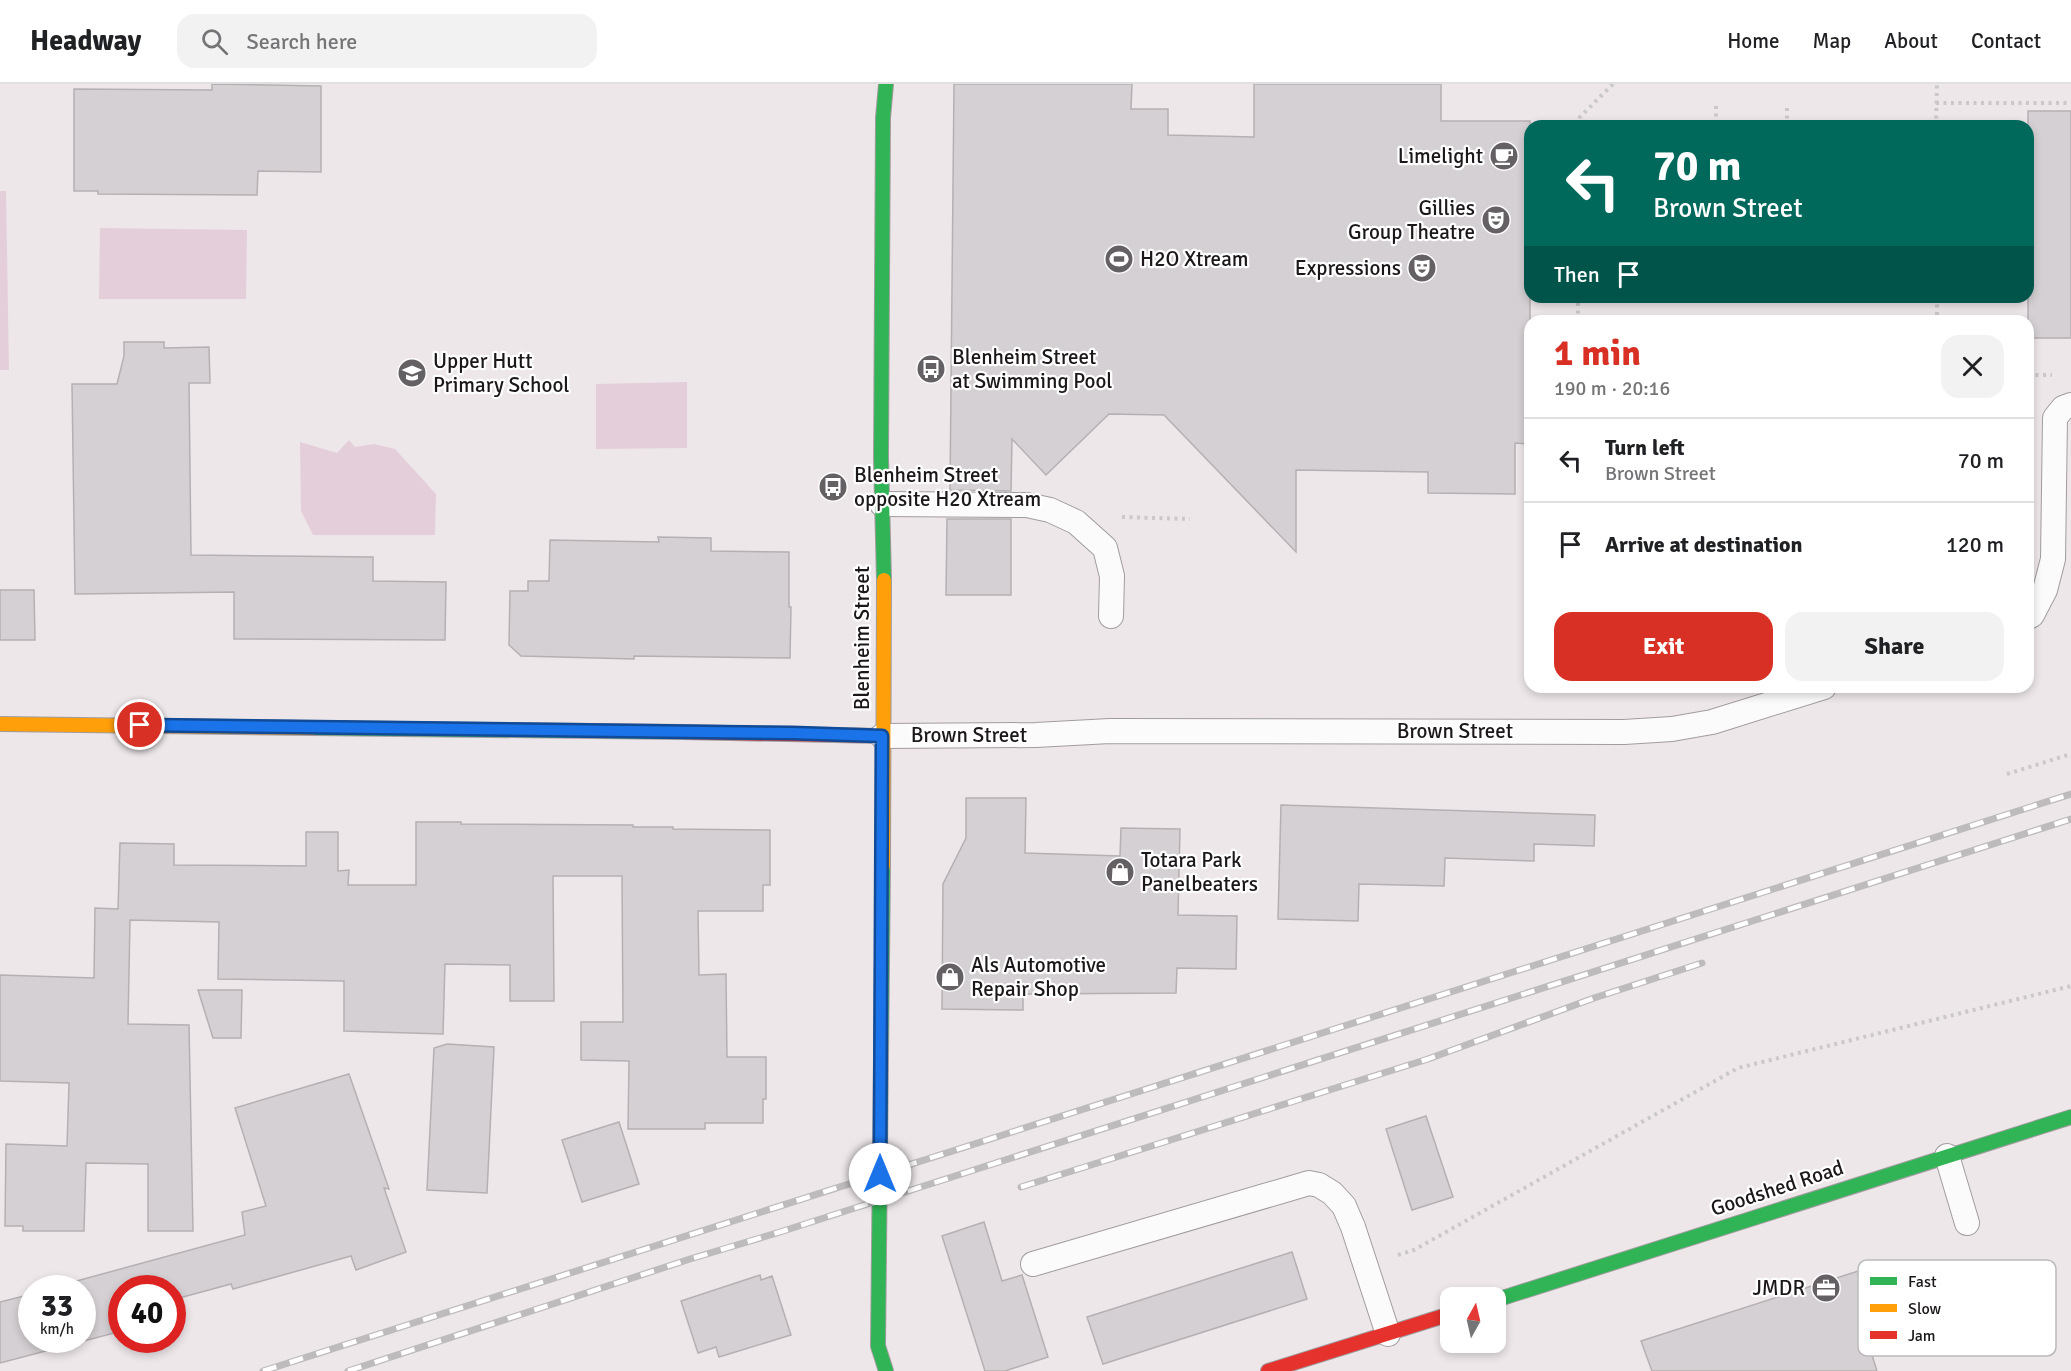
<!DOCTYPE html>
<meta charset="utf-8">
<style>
body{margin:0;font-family:Signika,sans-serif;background:#f2f2f2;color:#202124;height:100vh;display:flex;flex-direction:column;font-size:22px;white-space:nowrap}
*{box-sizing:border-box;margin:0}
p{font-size:20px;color:#757577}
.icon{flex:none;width:33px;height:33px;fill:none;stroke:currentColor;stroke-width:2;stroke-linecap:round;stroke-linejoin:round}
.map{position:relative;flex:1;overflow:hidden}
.drawer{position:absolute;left:1524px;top:231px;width:510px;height:378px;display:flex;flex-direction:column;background:#fff;border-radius:18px;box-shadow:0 3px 9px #0003}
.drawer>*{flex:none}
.top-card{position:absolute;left:1524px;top:36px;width:510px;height:183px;border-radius:18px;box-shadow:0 3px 9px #0003;background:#00695c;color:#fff;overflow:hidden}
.needle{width:39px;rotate:8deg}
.fabs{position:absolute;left:1440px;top:1203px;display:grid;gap:12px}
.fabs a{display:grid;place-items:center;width:66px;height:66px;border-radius:12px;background:#fff;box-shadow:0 3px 9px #0003;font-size:30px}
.speed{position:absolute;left:18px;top:1191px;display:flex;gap:12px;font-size:30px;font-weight:700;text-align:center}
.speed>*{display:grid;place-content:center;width:78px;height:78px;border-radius:50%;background:#fff;box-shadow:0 3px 9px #0003;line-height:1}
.speed small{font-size:15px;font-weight:400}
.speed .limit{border:9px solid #d22;background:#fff;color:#111}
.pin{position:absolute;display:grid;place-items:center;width:51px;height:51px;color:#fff;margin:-26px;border:3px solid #fff;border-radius:50%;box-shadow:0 2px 6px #0007}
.me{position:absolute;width:66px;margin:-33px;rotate:0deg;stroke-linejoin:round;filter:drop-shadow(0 0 4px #0008)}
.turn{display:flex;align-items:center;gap:21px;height:126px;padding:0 30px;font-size:27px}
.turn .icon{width:78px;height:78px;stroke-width:2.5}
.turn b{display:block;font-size:42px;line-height:51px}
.then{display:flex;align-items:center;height:57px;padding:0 30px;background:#0003;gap:12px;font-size:22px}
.round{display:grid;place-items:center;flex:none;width:63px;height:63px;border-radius:18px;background:#f2f2f2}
.overview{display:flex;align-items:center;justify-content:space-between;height:102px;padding:0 30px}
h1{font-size:36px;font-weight:700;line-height:45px;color:#d93025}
.primary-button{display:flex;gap:12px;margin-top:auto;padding:12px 30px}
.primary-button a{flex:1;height:69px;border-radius:18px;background:#d93025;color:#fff;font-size:24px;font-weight:700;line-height:69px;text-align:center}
.primary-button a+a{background:#f2f2f2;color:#202124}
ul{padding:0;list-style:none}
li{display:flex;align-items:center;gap:18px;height:84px;padding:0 30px;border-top:2px solid #e0e0e0}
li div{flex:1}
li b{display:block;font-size:22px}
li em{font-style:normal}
header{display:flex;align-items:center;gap:36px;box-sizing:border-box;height:84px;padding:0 30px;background:#fff;border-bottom:2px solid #e0e0e0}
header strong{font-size:28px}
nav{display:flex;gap:33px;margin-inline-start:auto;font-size:21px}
.search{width:420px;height:54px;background:#f2f2f2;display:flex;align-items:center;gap:15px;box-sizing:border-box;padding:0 21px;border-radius:18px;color:#757577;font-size:22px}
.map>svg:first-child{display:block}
</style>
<header>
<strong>Headway</strong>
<div class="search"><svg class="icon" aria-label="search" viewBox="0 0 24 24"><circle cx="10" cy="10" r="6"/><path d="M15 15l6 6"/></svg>Search here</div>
<nav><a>Home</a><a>Map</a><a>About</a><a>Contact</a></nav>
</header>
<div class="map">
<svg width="2071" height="1287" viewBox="0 0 2071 1287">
<rect width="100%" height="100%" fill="#ede7ea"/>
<path fill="#e4ceda" d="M 0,107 L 6,107 L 9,286 L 0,286 Z
M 100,144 L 247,146 L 246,215 L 99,215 Z
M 687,298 L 687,364 L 596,365 L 596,300 Z
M 349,356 L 355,363 L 374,360 L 395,365 L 436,410 L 435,451 L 313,451 L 301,427 L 300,358 L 337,369 Z"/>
<path fill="#d5d0d3" stroke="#b5b0b2" stroke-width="1.5" d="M 212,0 L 321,2 L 321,88 L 258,87 L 257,111 L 98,110 L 98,107 L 74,107 L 74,5 L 212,6 Z
M 954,0 L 1132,0 L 1131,25 L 1168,25 L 1168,51 L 1254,53 L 1254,0 L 1441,0 L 1441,37 L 1530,37 L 1530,360 L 1515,359 L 1515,410 L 1428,409 L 1428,388 L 1296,386 L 1296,468 L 1164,331 L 1109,330 L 1046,391 L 1012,355 L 1011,407 L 950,406 Z
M 2028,27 L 2071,27 L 2071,254 L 2028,254 Z
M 124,258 L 164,258 L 164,264 L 209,263 L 210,299 L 189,299 L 191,471 L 373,473 L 373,497 L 446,498 L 445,556 L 234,555 L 234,508 L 75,510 L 72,300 L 117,300 L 124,272 Z
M 947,435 L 1011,435 L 1011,511 L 946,511 Z
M 658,453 L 711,454 L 711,467 L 789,468 L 789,523 L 791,523 L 790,574 L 634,572 L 634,575 L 521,572 L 509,561 L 510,507 L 528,507 L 528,497 L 549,497 L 550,456 L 659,458 Z
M 0,506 L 34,506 L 35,556 L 0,556 Z
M 966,714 L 1026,714 L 1025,769 L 1120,772 L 1121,744 L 1180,745 L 1178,831 L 1237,832 L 1236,885 L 1177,884 L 1176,909 L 1023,910 L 1023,926 L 942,925 L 943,800 L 966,754 Z
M 1281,721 L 1595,731 L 1594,762 L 1534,760 L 1534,777 L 1445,774 L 1444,802 L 1359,800 L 1358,837 L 1278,835 Z
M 416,738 L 461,738 L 461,740 L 633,741 L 633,743 L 673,743 L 673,745 L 770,746 L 770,801 L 763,801 L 763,827 L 698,827 L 699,891 L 726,890 L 727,973 L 766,973 L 766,1015 L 763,1015 L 763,1039 L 705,1039 L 705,1045 L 628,1045 L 629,977 L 581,976 L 581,938 L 623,938 L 622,792 L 553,792 L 554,917 L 510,917 L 510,881 L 445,880 L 443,950 L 344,947 L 344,897 L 218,895 L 219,838 L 130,836 L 128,940 L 189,941 L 193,1147 L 148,1147 L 148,1080 L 86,1079 L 84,1147 L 23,1147 L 23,1142 L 5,1142 L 6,1060 L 67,1062 L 69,999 L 0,997 L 0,891 L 94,894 L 95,824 L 118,825 L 120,759 L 174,760 L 174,781 L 306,782 L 306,748 L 338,748 L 338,787 L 349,786 L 348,801 L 416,801 Z
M 198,906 L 242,906 L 241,954 L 213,954 Z
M 447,960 L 494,963 L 487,1109 L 427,1106 L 434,964 Z
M 349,990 L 389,1105 L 384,1104 L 406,1168 L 356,1186 L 351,1172 L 233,1205 L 231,1200 L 172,1216 L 172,1204 L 122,1204 L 122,1247 L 0,1279 L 0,1218 L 32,1210 L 32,1256 L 82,1256 L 82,1204 L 51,1204 L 245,1151 L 242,1128 L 266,1122 L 235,1024 Z
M 1426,1032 L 1453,1113 L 1412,1126 L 1386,1045 Z
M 619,1038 L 639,1100 L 582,1118 L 562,1056 Z
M 984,1138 L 1002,1197 L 1022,1191 L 1048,1273 L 1005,1287 L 985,1287 L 942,1152 Z
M 1292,1168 L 1307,1215 L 1103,1280 L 1087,1233 Z
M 1880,1180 L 1897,1228 L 1862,1239 L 1877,1287 L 1652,1287 L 1641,1257 Z
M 760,1191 L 761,1196 L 772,1192 L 791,1251 L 719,1273 L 716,1263 L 698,1269 L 681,1217 Z"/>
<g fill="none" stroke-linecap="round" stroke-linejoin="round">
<g stroke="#a19c9f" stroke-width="26">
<path id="lane" d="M 882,420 L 1027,421 L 1050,426 L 1076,438 L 1105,464 L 1112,492 L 1111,532
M 2028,533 L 2032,531 L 2045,506 L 2053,475 L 2055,334 L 2063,324 L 2071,321
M 882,652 L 1036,651 L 1110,647 L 1624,648 L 1672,645 L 1712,638 L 1824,603
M 1947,1072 L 1967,1139
M 1033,1180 L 1309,1099 L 1319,1101 L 1332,1109 L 1344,1122 L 1353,1143 L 1388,1250"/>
</g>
<g stroke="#a19c9f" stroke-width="16">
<path id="fast" d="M 884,496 L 881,373 L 883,34 L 886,0
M 313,644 L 682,648
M 883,782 L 878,1262 L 886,1287
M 1496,1216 L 2071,1033"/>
</g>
<g stroke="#a19c9f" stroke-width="16">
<path id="slow" d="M 0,640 L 313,644
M 883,782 L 884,496"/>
</g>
<g stroke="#a19c9f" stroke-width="16">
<path id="jam" d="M 682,648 L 882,652
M 1268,1287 L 1450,1230"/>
</g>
<path stroke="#cac8c9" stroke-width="4" stroke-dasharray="3 4.5" stroke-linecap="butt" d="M 1936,19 L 2071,19
M 1716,22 L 1716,42
M 1580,42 L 1580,33 L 1613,0
M 1787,42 L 1787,23
M 1936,42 L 1937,0
M 1937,213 L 1937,237
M 1578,237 L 1578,213
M 2028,291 L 2052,291
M 1122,433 L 1190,435
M 2007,690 L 2071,670
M 1398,1171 L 1414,1166 L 1738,984 L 2071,902"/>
<use href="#lane" stroke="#fcfbfc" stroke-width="24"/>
<use href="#fast" stroke="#30b455" stroke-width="14"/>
<use href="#slow" stroke="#ff9f0a" stroke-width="14"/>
<use href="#jam" stroke="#e5322d" stroke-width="14"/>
<g stroke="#bdbbbb" stroke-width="7">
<path id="rail" d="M 1021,1103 L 1428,975 L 1594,914 L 1702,879
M 263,1287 L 2071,710
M 348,1287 L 690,1175 L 780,1148 L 2071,735"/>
</g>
<use href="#rail" stroke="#fff" stroke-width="4.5" stroke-dasharray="14" stroke-linecap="butt"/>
</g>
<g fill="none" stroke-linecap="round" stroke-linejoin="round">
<g stroke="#114b97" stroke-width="15">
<path id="route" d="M 140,641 L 792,649 L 882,652 L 880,1090"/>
</g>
<use href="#route" stroke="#1a73e8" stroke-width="10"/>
</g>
<defs>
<g id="cafe-disc" transform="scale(1.5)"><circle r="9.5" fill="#656063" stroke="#fff"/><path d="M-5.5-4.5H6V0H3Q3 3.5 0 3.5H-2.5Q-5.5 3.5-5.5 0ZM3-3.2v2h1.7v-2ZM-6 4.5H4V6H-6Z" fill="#fff"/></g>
<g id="theatre-disc" transform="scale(1.5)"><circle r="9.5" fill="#656063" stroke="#fff"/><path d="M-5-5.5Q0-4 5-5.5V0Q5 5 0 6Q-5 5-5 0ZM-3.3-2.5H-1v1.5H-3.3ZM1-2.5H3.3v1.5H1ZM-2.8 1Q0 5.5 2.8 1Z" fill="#fff"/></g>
<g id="stadium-disc" transform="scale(1.5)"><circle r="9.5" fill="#656063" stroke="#fff"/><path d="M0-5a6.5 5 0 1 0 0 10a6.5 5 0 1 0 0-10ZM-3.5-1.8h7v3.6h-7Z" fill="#fff"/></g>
<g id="bus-disc" transform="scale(1.5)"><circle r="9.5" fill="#656063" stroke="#fff"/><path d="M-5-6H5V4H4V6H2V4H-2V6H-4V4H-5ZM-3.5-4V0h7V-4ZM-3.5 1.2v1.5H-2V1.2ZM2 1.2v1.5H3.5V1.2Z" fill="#fff"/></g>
<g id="school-disc" transform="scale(1.5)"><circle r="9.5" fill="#656063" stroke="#fff"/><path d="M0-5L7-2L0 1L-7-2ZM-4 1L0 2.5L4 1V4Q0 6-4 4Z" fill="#fff"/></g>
<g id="shop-disc" transform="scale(1.5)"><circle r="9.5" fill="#656063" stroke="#fff"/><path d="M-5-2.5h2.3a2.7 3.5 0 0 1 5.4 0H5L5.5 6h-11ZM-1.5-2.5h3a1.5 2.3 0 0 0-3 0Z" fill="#fff"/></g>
<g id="office-disc" transform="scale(1.5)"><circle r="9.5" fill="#656063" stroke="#fff"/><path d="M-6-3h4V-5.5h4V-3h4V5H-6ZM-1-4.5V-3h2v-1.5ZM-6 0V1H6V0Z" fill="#fff"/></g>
</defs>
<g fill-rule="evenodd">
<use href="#cafe-disc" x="1504" y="72"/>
<use href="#theatre-disc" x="1496" y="136"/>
<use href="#stadium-disc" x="1119" y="175"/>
<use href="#theatre-disc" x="1422" y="184"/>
<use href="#bus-disc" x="931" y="285"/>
<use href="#school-disc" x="412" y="289"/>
<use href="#bus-disc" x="833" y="403"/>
<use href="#shop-disc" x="1120" y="788"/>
<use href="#shop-disc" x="950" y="893"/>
<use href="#office-disc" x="1826" y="1204"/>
</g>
<g text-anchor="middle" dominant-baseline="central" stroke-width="4.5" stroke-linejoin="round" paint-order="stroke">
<g font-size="21" fill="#1c181a" stroke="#fff" text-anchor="start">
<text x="1483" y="72" text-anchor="end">Limelight</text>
<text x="1475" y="124" text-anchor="end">Gillies<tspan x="1475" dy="24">Group Theatre</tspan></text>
<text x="1140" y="175">H2O Xtream</text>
<text x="1401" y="184" text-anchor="end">Expressions</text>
<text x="952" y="273">Blenheim Street<tspan x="952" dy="24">at Swimming Pool</tspan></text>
<text x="433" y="277">Upper Hutt<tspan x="433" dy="24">Primary School</tspan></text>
<text x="854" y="391">Blenheim Street<tspan x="854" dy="24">opposite H20 Xtream</tspan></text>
<text x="1141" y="776">Totara Park<tspan x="1141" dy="24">Panelbeaters</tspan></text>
<text x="971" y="881">Als Automotive<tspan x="971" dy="24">Repair Shop</tspan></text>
<text x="1805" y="1204" text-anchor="end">JMDR</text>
</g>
<g font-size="21" fill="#1c181a" stroke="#fff">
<text transform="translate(862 554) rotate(-90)">Blenheim Street</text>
<text x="1455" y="647">Brown Street</text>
<text x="969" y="651">Brown Street</text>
<text transform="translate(1777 1104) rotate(-18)">Goodshed Road</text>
</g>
</g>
<rect x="1858" y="1176" width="198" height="96" rx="9" fill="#fff" stroke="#bbbaba" stroke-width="1.5"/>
<rect x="1870" y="1193" width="27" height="8" fill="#30b455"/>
<rect x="1870" y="1220" width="27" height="8" fill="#ff9f0a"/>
<rect x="1870" y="1247" width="27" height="8" fill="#e5322d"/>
<g font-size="16" fill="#1c181a">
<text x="1908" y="1203">Fast</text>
<text x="1908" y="1230">Slow</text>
<text x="1908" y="1257">Jam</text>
</g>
</svg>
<div class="fabs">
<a><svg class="needle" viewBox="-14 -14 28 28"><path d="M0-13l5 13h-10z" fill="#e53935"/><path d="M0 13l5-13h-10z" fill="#757577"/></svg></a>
</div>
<div class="speed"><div>33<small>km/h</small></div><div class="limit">40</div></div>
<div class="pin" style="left:140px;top:641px;background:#d93025"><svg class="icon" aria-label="arrive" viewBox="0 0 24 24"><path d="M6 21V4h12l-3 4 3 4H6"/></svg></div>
<svg class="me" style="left:880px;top:1090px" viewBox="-20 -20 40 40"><circle r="19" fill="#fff"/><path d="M0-13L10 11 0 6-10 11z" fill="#1a73e8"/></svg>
<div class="top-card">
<div class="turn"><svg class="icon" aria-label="left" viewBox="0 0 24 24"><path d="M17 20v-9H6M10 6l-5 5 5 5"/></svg><div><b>70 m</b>Brown Street</div></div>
<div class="then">Then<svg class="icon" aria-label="arrive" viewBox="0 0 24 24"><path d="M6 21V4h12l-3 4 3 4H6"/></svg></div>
</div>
<section class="drawer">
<div class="overview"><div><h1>1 min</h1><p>190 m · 20:16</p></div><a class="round"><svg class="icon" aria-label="close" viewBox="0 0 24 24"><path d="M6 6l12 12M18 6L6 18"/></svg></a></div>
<ul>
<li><svg class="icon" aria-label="left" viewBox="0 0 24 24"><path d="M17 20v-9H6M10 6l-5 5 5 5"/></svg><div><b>Turn left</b><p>Brown Street</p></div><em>70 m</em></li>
<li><svg class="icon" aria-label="arrive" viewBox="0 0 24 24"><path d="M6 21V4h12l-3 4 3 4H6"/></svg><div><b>Arrive at destination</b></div><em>120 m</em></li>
</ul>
<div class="primary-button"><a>Exit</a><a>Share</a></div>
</section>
</div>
